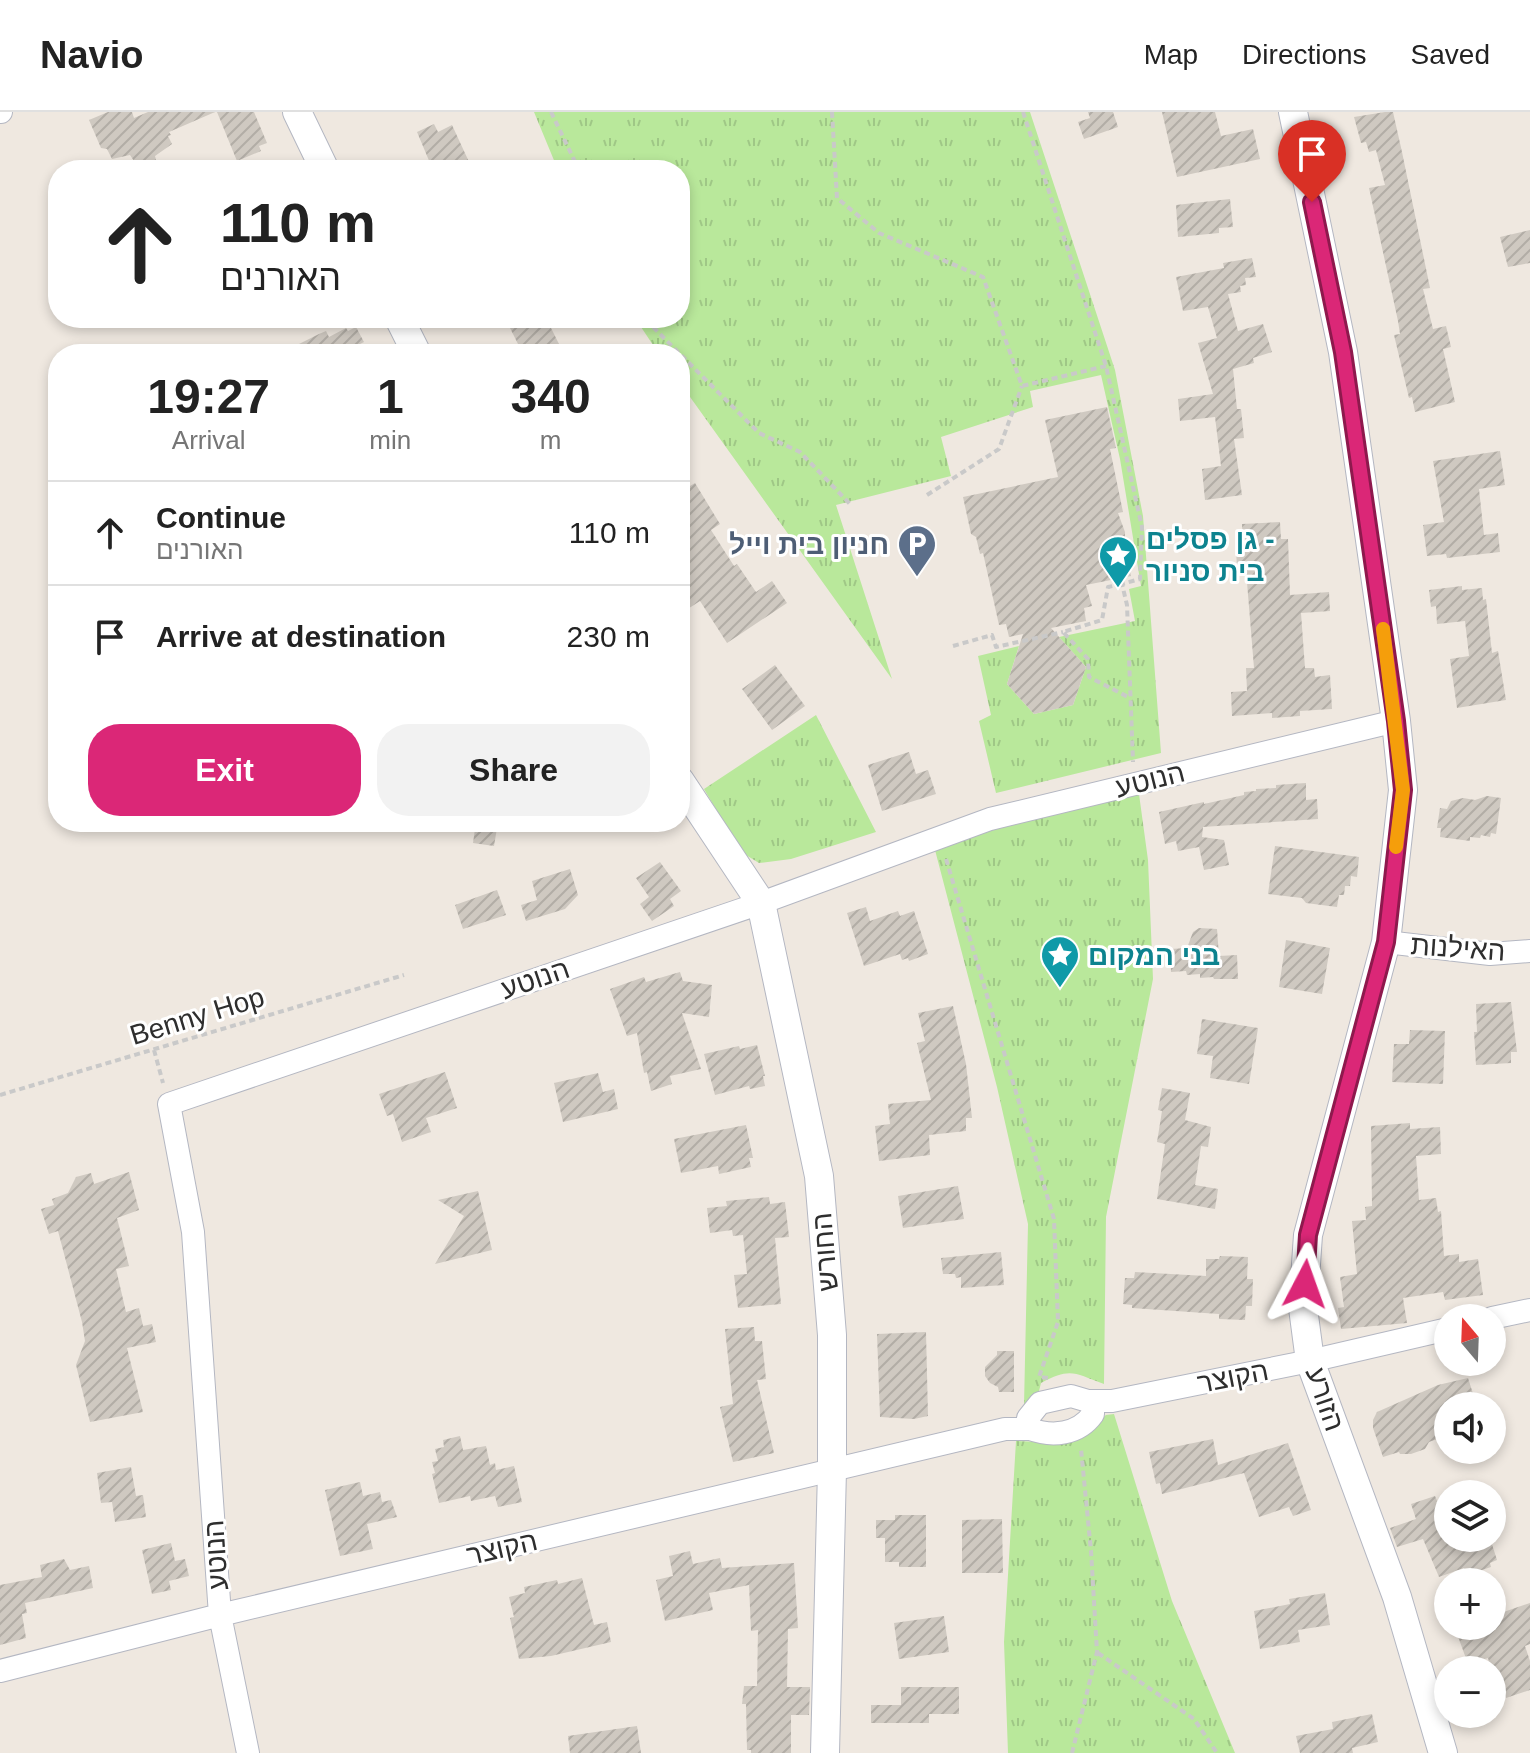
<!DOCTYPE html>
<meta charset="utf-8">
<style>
body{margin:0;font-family:Arial,"Noto Sans Hebrew",sans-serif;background:#f2f2f2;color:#222;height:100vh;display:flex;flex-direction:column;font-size:30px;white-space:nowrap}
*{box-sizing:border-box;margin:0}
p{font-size:26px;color:#767676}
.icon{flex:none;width:44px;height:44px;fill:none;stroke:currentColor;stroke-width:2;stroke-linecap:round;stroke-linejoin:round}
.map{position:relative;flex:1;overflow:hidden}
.drawer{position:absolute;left:48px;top:232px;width:642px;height:488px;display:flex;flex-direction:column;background:#fff;border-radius:32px;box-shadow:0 4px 12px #0003}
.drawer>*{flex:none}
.guide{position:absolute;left:48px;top:48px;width:642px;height:168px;border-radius:32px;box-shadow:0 4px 12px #0003;background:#fff;color:#222;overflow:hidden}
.needle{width:52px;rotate:341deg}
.buttons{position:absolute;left:1434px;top:1192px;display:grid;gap:16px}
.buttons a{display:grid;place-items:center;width:72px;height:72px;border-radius:50%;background:#fff;box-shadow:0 4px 12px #0003;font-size:40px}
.pin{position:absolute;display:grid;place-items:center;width:68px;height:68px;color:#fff;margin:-82px -34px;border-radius:50% 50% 50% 0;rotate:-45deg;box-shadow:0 0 8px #0007}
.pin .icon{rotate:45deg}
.me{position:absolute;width:88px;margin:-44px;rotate:4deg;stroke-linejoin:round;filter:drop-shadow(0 0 6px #0008)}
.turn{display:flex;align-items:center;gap:28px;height:168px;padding:0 40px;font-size:36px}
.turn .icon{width:104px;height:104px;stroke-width:2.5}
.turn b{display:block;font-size:56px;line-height:68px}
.eta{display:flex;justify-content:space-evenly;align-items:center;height:136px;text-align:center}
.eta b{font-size:48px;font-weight:600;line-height:56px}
.action{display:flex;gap:16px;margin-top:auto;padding:16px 40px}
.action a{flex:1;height:92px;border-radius:32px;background:#db2777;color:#fff;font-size:32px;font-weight:600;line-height:92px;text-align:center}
.action a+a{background:#f2f2f2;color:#222}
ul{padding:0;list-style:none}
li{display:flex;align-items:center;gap:24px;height:104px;padding:0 40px;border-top:2px solid #e0e0e0}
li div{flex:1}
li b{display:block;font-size:30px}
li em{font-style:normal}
header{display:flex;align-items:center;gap:48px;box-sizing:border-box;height:112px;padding:0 40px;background:#fff;border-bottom:2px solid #e0e0e0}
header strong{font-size:38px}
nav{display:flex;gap:44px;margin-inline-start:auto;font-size:28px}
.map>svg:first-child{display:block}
</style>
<header>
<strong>Navio</strong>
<nav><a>Map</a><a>Directions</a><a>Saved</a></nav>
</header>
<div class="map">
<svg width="1530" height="1641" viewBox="0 0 1530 1641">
<defs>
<pattern id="grass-tufts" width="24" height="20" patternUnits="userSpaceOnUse" patternTransform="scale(2)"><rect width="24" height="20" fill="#b9e89b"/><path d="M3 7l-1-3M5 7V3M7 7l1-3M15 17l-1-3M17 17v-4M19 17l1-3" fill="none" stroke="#9fc786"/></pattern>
<pattern id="building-hatch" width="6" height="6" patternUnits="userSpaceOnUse" patternTransform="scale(2)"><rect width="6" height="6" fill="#cfc9c1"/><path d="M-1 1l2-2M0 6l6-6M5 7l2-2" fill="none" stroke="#b2ada6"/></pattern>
</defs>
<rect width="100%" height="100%" fill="#efe8e0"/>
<path fill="url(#grass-tufts)" d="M 534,0 L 1030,0 L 1115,258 L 1143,404 L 1161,641 L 996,681 L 979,609 L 991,603 L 978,544 L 1019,534 L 1007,572 L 1034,602 L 1073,593 L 1086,555 L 1059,525 L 1135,509 L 1129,477 L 1141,474 L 1120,347 L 1101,263 L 1030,279 L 1033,295 L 941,325 L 951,364 L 836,393 L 892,567 L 680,271 L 680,242 L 659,242 L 635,206 L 680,206 L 680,58 L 558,58 Z
M 816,603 L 876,720 L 791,747 L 759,751 L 741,740 L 704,677 Z
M 1139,682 L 1148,748 L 1153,867 L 1106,1105 L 1104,1272 C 1074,1261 1071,1255 1041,1271 L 1038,1283 L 1024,1293 L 1028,1112 L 997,975 L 935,738 L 991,717 Z
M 1114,1302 L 1172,1489 L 1235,1641 L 1008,1641 L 1004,1530 L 1016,1329 L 1040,1330 L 1095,1311 L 1106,1303 Z"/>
<path fill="url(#building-hatch)" d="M 108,0 L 132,0 L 134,6 L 148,0 L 215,0 L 169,20 L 171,23 L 168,24 L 172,32 L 155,44 L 156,48 L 138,55 L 130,43 L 112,47 L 107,37 L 101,36 L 89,8 Z
M 217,0 L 254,0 L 267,31 L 259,34 L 261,39 L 237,49 Z
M 1088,0 L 1113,0 L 1118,15 L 1084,27 L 1078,10 L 1090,6 Z
M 1162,0 L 1215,0 L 1221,24 L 1253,17 L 1260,47 L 1177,65 Z
M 1385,0 L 1393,0 L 1402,40 L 1430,176 L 1423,177 L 1433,217 L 1446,214 L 1451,235 L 1443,237 L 1455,290 L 1415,300 L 1412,285 L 1409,286 L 1394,223 L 1400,222 L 1398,209 L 1369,76 L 1385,73 L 1376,38 L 1369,40 L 1366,30 L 1361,31 L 1354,5 Z
M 434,12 L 438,20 L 452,13 L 470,52 L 457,58 L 440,58 L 436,48 L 430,51 L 417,20 Z
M 1230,87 L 1233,115 L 1219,116 L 1219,121 L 1178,125 L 1176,93 Z
M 1530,118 L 1530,151 L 1508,155 L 1500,125 Z
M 1252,146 L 1256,165 L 1245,166 L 1246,173 L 1240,174 L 1241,180 L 1228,182 L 1238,219 L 1263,212 L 1272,240 L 1253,246 L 1254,251 L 1233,257 L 1237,297 L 1241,297 L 1244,326 L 1234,327 L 1242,383 L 1205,388 L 1202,357 L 1221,354 L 1215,305 L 1180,309 L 1178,287 L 1213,282 L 1198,231 L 1217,226 L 1208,195 L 1183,199 L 1176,165 L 1224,156 L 1223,151 Z
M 524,206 L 546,206 L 564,242 L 523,242 L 509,214 Z
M 356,215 L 364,230 L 356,234 L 360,242 L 279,242 L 319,222 L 326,219 L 329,225 L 346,216 L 348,219 Z
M 1107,295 L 1116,336 L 1110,337 L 1123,400 L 1118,401 L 1125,420 L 1125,434 L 1131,464 L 1086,473 L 1092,494 L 1084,496 L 1086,509 L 1051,516 L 1086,555 L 1073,593 L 1034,602 L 1007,572 L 1023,522 L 1009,525 L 1006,512 L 999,513 L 983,441 L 980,442 L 976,425 L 971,422 L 963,385 L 1058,365 L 1045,308 Z
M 1500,339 L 1505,373 L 1479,377 L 1484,423 L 1498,421 L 1500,440 L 1447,446 L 1446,442 L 1427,444 L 1423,413 L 1444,410 L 1433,349 Z
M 695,371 L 720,412 L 711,418 L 734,454 L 737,452 L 756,480 L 772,469 L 787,491 L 727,531 L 700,489 L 680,502 L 680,380 Z
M 1280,410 L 1281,427 L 1288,427 L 1290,483 L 1329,480 L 1330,499 L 1301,501 L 1305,556 L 1314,556 L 1315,565 L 1330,563 L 1332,597 L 1300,599 L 1300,604 L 1272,606 L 1272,601 L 1232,604 L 1231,580 L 1247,579 L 1246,556 L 1254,556 L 1246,458 L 1237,458 L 1236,435 L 1243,434 L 1242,412 Z
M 1462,474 L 1462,478 L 1482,476 L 1483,488 L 1486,487 L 1492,541 L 1498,539 L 1506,588 L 1457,596 L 1450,547 L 1469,544 L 1465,509 L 1437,512 L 1436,494 L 1431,495 L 1429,478 Z
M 775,553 L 805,594 L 772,618 L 742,577 Z
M 909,640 L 916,662 L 928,658 L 936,682 L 882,699 L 868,653 Z
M 1306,671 L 1306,688 L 1317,687 L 1318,707 L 1203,715 L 1202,725 L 1224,728 L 1229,753 L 1204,758 L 1199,735 L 1178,739 L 1176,729 L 1165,732 L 1159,700 L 1204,690 L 1204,692 L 1244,683 L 1244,680 L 1256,679 L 1256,677 L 1276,676 L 1276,673 Z
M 1487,684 L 1501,686 L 1496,722 L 1491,721 L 1490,725 L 1481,723 L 1480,726 L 1470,725 L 1470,729 L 1440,725 L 1441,716 L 1437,716 L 1440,696 L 1447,697 L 1451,689 L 1463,686 L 1475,688 Z
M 476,710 L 498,710 L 494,734 L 473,731 Z
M 1275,734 L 1359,745 L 1357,765 L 1351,764 L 1350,774 L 1345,774 L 1344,783 L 1339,783 L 1337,795 L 1306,791 L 1302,786 L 1268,782 Z
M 660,750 L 681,779 L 670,787 L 674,794 L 652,809 L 640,792 L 649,785 L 636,766 Z
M 570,757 L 578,783 L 565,797 L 526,809 L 521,793 L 537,788 L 532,769 Z
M 497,778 L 506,803 L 463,817 L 455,793 Z
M 866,795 L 870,809 L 898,799 L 900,804 L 914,799 L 928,842 L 909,849 L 908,846 L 902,848 L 900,842 L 864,854 L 847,801 Z
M 1199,816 L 1217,817 L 1219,844 L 1237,843 L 1238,867 L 1214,867 L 1213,865 L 1200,866 L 1200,862 L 1187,863 L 1186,859 L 1171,860 L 1170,837 L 1187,836 L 1193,820 Z
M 1286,828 L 1330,836 L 1322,882 L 1279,875 Z
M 680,860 L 683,869 L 712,873 L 709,905 L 682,901 L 701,957 L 670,964 L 672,972 L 651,979 L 647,960 L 644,961 L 637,921 L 627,924 L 610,877 L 644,865 L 646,870 Z
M 1511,890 L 1517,940 L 1511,940 L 1511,951 L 1476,953 L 1474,920 L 1477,920 L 1476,892 Z
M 953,894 L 966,952 L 972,1006 L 966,1006 L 966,1019 L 929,1023 L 930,1043 L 879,1049 L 875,1014 L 890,1012 L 888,992 L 931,988 L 917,931 L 925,929 L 918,901 Z
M 1202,907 L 1258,916 L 1249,972 L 1210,966 L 1213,944 L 1197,942 Z
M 1410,918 L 1445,919 L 1443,972 L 1392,970 L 1394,932 L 1409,932 Z
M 757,933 L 765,964 L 763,964 L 765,974 L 750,977 L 749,974 L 715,983 L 704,942 L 739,934 L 740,937 Z
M 445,960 L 457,996 L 426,1006 L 431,1020 L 402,1030 L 393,1002 L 387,1004 L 379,982 Z
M 598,961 L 603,980 L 614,977 L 618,997 L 563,1010 L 554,971 Z
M 1162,976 L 1190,981 L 1185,1008 L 1211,1015 L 1208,1035 L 1201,1034 L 1195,1073 L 1218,1077 L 1215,1097 L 1157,1087 L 1165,1032 L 1157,1030 L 1162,999 L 1158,998 Z
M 1410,1011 L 1410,1017 L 1440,1015 L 1441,1042 L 1416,1044 L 1419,1088 L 1436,1086 L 1438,1100 L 1441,1099 L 1444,1144 L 1459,1142 L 1459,1150 L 1478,1147 L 1483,1183 L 1445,1188 L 1443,1180 L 1403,1186 L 1407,1211 L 1341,1217 L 1338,1196 L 1344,1195 L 1340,1165 L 1357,1162 L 1352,1109 L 1366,1108 L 1365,1095 L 1372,1094 L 1371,1014 Z
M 746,1013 L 753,1046 L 749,1046 L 751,1055 L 719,1062 L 718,1054 L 681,1061 L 674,1027 Z
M 129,1060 L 139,1098 L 117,1106 L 129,1154 L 116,1157 L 126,1200 L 139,1196 L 143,1214 L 152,1212 L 156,1230 L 127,1236 L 143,1300 L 90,1310 L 76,1253 L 85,1229 L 82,1210 L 58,1119 L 49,1122 L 41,1097 L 54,1093 L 52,1087 L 68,1081 L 76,1065 L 91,1061 L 94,1072 Z
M 958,1074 L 964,1107 L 903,1116 L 898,1084 Z
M 478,1079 L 492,1138 L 435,1152 L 464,1104 L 438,1088 Z
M 769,1085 L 770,1092 L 785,1090 L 789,1125 L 775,1126 L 781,1192 L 738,1196 L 734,1163 L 747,1162 L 743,1123 L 733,1124 L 732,1118 L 710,1121 L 707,1096 L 727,1094 L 726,1089 Z
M 1001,1140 L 1004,1173 L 961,1176 L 961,1165 L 956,1166 L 955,1162 L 943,1162 L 941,1146 Z
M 1220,1144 L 1248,1145 L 1247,1167 L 1253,1167 L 1252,1194 L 1246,1194 L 1245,1208 L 1219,1207 L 1219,1202 L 1132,1196 L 1132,1193 L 1123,1192 L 1125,1166 L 1134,1166 L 1135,1160 L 1206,1164 L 1206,1147 L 1219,1147 Z
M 754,1215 L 755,1229 L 762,1229 L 766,1267 L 757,1268 L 774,1341 L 733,1350 L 720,1295 L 733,1292 L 725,1217 Z
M 926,1220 L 928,1304 L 914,1307 L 880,1305 L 877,1222 Z
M 997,1239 L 1014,1239 L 1014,1280 L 999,1280 L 998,1275 L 990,1271 L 985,1264 L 985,1255 L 997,1243 Z
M 1468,1266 L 1477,1294 L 1448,1294 L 1448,1323 L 1429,1330 L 1425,1337 L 1411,1342 L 1400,1342 L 1399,1340 L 1383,1345 L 1373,1316 L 1373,1308 L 1377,1300 L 1438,1273 Z
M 460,1324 L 463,1338 L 486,1334 L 490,1353 L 495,1351 L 496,1358 L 514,1354 L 522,1390 L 498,1395 L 495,1384 L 471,1389 L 470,1384 L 439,1391 L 432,1362 L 435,1361 L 432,1350 L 438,1349 L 435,1337 L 444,1335 L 443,1328 Z
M 1213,1327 L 1218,1353 L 1288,1331 L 1311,1398 L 1293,1404 L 1289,1395 L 1259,1405 L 1244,1361 L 1162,1382 L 1160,1371 L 1156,1372 L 1149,1340 Z
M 131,1355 L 136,1384 L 143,1383 L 146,1405 L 115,1410 L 112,1390 L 101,1391 L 97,1361 Z
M 360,1370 L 363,1384 L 380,1380 L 382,1390 L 391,1388 L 397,1405 L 367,1412 L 373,1437 L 340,1444 L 325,1378 Z
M 1435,1384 L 1438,1391 L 1448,1388 L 1448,1426 L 1490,1426 L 1497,1448 L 1490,1451 L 1491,1455 L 1467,1463 L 1464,1456 L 1439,1465 L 1423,1427 L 1397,1435 L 1390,1416 L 1416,1407 L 1411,1392 Z
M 895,1403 L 926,1403 L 926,1455 L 899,1455 L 899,1450 L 885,1450 L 885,1426 L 876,1426 L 876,1408 L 895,1408 Z
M 1002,1407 L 1003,1461 L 962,1461 L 962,1408 Z
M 171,1431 L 175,1449 L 185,1447 L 189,1464 L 169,1469 L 171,1478 L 152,1482 L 142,1438 Z
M 690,1439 L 693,1452 L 720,1446 L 722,1456 L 794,1451 L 798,1516 L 788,1517 L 787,1575 L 810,1575 L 809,1603 L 791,1603 L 791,1641 L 751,1641 L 751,1638 L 747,1638 L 746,1592 L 742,1592 L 744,1574 L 757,1574 L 758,1518 L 751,1519 L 749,1473 L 709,1481 L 713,1498 L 665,1509 L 656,1468 L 673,1464 L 669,1444 Z
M 64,1447 L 70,1458 L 89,1454 L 93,1476 L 25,1491 L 27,1501 L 22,1502 L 26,1526 L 0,1533 L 0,1473 L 42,1465 L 40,1453 Z
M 582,1466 L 594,1513 L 607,1510 L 611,1530 L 551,1544 L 519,1547 L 510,1506 L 514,1505 L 509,1485 L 525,1481 L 524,1475 L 557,1468 L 558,1472 Z
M 1325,1481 L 1330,1513 L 1298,1518 L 1300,1530 L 1260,1537 L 1254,1499 L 1290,1492 L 1289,1487 Z
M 1530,1491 L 1530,1532 L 1525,1534 L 1530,1549 L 1530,1578 L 1506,1586 L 1495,1556 L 1491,1557 L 1488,1546 L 1468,1552 L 1456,1519 L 1470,1514 L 1492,1514 L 1492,1504 Z
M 944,1504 L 949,1540 L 899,1547 L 894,1511 Z
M 901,1575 L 959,1575 L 959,1602 L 929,1602 L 929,1611 L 871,1611 L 871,1593 L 901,1593 Z
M 1372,1602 L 1378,1630 L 1352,1636 L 1353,1641 L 1300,1641 L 1296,1624 L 1333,1617 L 1332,1610 Z
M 637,1614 L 641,1641 L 570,1641 L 568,1624 Z"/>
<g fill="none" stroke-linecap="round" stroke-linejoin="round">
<g stroke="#b4b7c2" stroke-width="24">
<path id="minor" d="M 0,0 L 1,0
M 1386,830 L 1490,842 L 1530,839
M 1492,1206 L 1530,1198
M 1071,1284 L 1088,1289 L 1093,1295 L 1093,1302 C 1078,1323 1052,1325 1030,1317 L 1028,1306 L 1040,1291 Z
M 1088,1289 L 1112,1289 L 1310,1249 L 1448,1217
M 0,1559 L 220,1503 L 1005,1317 L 1030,1317
M 248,1641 L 220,1503 L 193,1120 L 169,992 L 761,791 L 990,707 L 1396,609"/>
</g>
<g stroke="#b4b7c2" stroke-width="30">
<path id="tertiary" d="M 297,0 L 325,58
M 1293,0 L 1343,240 L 1396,609 L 1403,678 L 1386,830 L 1308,1123 L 1303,1196 L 1310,1249 L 1397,1485 L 1443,1641
M 399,206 L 417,242
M 680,669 L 761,791 L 819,1064 L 832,1223 L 832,1358 L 825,1641"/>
</g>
<path stroke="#c9c9c9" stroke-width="4" stroke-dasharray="6 4" stroke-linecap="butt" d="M 551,0 L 579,58
M 832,0 L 837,86 L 879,121 L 983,165 L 1022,274 L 1106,254
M 1023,0 L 1106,254 L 1142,415 L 1140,467 L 1122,472 L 1127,493 L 1133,650
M 649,206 L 654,216 L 759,321 L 800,340 L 850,392
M 927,383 L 999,337 L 1022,274
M 1122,472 L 1108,475 L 1102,508 L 1063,520 L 1088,547 L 1089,565 L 1130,586
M 953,534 L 992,523 L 996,535 L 1063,520
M 946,747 L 1054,1107 L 1058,1210 L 1039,1265 L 1048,1266
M 154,938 L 163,971
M 0,983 L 404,863
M 1098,1541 L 1194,1607 L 1217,1641
M 1072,1641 L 1097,1540 L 1091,1439 L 1081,1337"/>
<use href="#minor" stroke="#fff" stroke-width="22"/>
<use href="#tertiary" stroke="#fff" stroke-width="28"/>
</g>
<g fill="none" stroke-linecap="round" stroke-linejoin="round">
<g stroke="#8e194d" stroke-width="20">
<path id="route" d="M 1305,1172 L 1308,1123 L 1386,830 L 1403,678 L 1396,609 L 1343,240 L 1312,90"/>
</g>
<use href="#route" stroke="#db2777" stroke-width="14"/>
<path stroke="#f59e0b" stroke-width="14" d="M 1383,517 L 1403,678 L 1396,735"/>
</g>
<defs>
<g id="parking-pin" transform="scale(2)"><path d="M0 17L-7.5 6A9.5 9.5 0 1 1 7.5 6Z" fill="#5c6f8a" stroke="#fff"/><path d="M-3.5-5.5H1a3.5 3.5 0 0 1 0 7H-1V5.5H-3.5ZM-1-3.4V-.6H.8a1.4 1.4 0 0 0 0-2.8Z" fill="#fff"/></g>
<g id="sight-pin" transform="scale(2)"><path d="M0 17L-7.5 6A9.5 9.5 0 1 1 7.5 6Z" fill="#0f9aa8" stroke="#fff"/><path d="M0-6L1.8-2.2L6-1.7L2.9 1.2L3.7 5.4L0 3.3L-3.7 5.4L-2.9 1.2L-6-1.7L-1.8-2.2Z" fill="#fff"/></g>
</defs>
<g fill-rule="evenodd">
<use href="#parking-pin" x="917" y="432"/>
<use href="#sight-pin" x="1118" y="443"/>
<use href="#sight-pin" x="1060" y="843"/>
</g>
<g text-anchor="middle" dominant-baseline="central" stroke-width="6" stroke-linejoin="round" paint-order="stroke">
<g font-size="28" font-weight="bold" fill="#0d838f" stroke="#fff" text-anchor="start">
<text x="1146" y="427">גן פסלים -<tspan x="1146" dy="32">בית סניור</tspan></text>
<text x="1088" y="843">בני המקום</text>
</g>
<g font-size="28" font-weight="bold" fill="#4e5e75" stroke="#fff" text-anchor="end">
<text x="889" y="432">חניון בית וייל</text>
</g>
<g font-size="28" fill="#2e2e2e" stroke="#fff">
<text transform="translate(1150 668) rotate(-14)">הנוטע</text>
<text transform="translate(1458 836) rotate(4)">האילנות</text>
<text transform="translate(535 867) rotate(-19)">הנוטע</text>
<text transform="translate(197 904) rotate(-17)">Benny Hop</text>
<text transform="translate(825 1140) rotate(-95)">החורש</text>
<text transform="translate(1233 1265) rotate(-11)">הקוצר</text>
<text transform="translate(1325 1287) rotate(71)">הזורע</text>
<text transform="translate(502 1436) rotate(-13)">הקוצר</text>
<text transform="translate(216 1443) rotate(-94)">הנוטע</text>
</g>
</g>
</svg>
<div class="buttons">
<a><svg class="needle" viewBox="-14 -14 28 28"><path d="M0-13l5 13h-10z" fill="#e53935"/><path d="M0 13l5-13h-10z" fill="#767676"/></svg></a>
<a><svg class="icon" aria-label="sound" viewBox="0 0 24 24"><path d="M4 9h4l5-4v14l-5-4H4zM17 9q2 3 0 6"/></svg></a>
<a><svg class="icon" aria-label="layers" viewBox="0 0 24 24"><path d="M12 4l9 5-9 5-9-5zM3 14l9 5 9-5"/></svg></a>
<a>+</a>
<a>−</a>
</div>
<div class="pin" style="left:1312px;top:90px;background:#d93025"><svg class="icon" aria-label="arrive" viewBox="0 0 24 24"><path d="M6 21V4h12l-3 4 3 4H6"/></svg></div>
<svg class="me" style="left:1305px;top:1172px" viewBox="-20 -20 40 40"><path d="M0-17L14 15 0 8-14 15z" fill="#db2777" stroke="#fff" stroke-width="4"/></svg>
<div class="guide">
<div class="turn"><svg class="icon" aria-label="ahead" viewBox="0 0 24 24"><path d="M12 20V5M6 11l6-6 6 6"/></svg><div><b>110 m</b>האורנים</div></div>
</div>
<section class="drawer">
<div class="eta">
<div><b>19:27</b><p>Arrival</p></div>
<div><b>1</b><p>min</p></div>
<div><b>340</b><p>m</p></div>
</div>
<ul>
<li><svg class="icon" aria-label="ahead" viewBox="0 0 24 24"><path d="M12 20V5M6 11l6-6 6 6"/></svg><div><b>Continue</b><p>האורנים</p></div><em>110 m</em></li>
<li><svg class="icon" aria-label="arrive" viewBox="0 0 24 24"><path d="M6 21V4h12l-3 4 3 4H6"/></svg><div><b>Arrive at destination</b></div><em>230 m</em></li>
</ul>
<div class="action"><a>Exit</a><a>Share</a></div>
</section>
</div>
